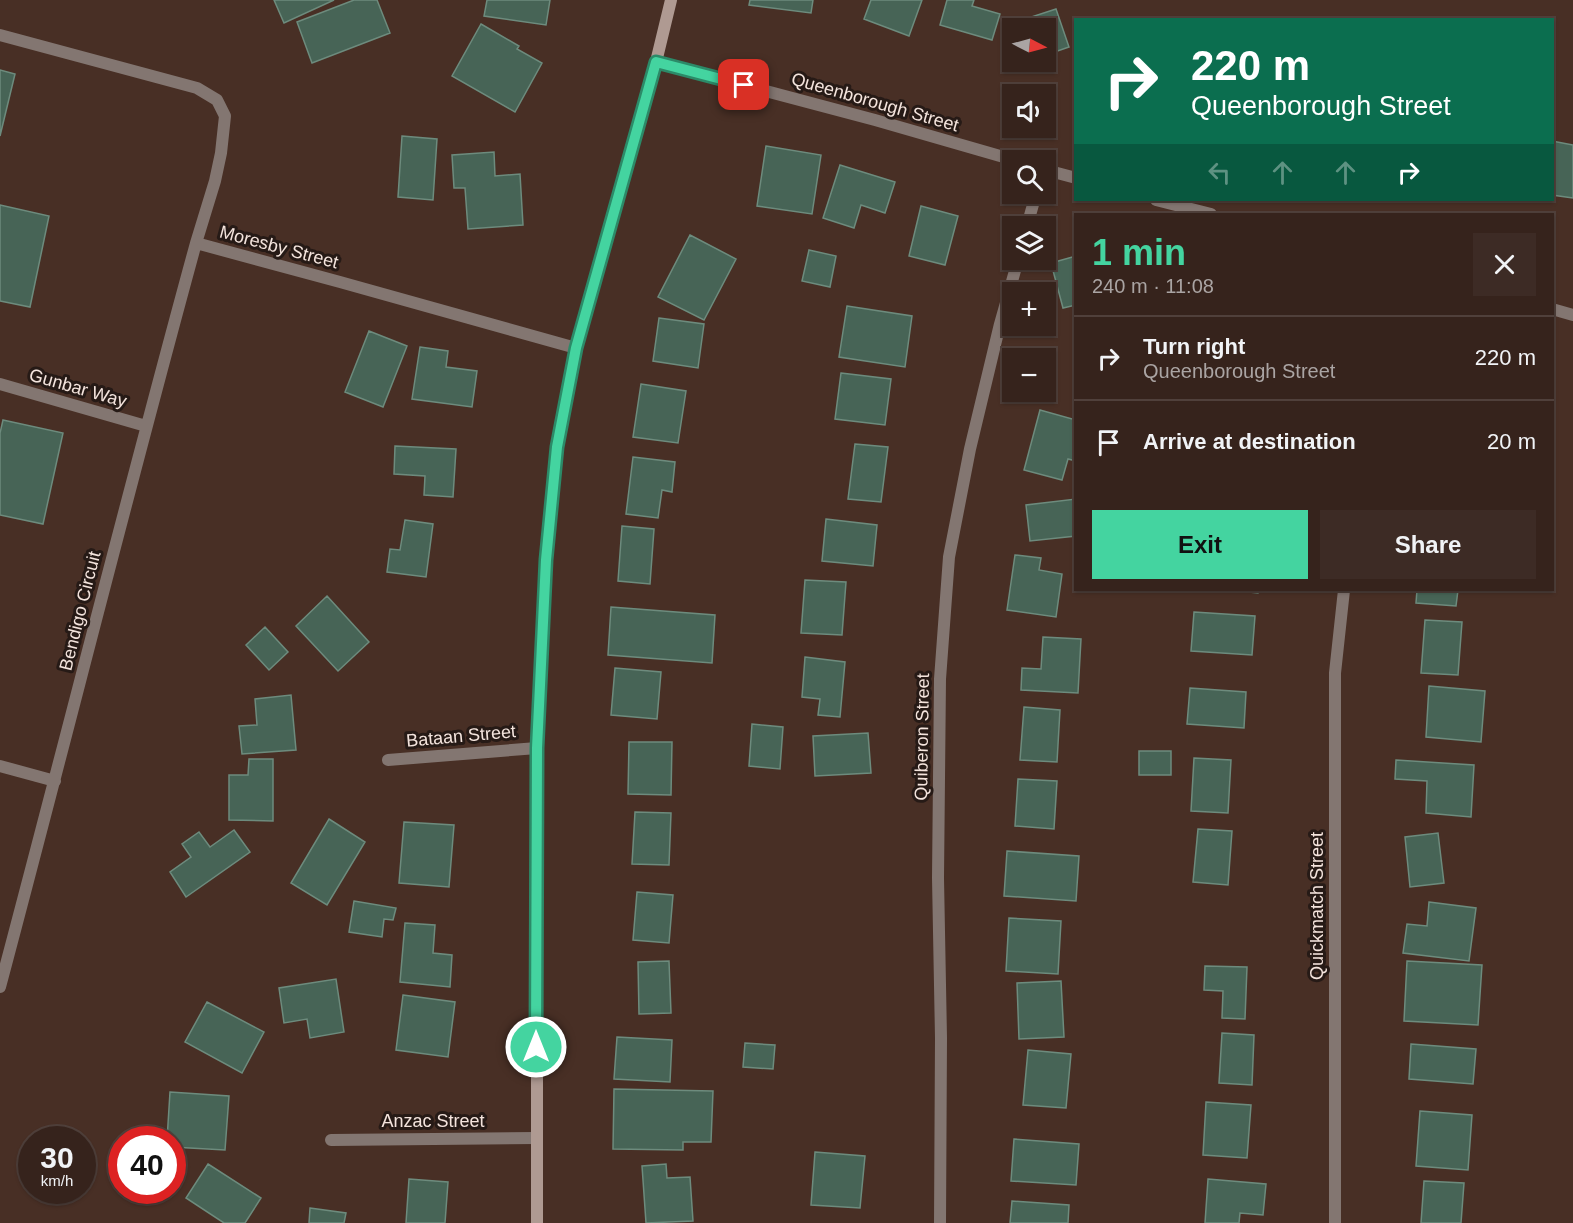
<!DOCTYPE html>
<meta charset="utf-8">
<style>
body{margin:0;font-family:Arial,sans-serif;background:#3d2b25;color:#f1f3f6;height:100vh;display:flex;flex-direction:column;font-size:22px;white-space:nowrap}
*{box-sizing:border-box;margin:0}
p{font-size:20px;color:#aaa4a3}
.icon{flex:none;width:33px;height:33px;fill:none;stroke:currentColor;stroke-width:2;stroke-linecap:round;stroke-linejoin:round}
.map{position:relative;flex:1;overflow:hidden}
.panel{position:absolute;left:1074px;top:213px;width:480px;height:378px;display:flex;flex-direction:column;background:#36231c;border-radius:0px;box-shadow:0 2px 4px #0004,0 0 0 2px #50403b}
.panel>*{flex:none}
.guide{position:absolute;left:1074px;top:18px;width:480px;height:183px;border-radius:0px;box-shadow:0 2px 4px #0004,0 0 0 2px #50403b;background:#0b6e4f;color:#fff;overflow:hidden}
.needle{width:39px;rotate:96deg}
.tools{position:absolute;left:1002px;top:18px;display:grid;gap:12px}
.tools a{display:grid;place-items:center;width:54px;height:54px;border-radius:0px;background:#36231c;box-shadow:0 2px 4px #0004,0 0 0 2px #50403b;font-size:30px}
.speed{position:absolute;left:18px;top:1126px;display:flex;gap:12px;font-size:30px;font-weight:700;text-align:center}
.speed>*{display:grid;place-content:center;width:78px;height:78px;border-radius:50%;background:#36231c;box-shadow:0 2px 4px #0004,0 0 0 2px #50403b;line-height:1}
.speed small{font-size:15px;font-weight:400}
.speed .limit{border:9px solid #d22;background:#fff;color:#111}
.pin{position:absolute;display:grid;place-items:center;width:51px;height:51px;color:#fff;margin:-26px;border-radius:12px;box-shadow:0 3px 9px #0006}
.me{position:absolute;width:66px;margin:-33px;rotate:0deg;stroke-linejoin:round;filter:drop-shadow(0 0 4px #0008)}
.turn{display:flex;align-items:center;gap:21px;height:126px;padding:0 18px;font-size:27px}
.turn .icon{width:78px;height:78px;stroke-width:2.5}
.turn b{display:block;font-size:42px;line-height:51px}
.lanes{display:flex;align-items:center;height:57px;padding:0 18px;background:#0003;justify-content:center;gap:30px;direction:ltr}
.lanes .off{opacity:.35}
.round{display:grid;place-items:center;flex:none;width:63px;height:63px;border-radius:0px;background:#3d2b25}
.head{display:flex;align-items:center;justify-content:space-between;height:102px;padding:0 18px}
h1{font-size:36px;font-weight:700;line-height:45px;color:#44d4a0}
.primary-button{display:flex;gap:12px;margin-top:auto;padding:12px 18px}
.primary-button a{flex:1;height:69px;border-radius:0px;background:#44d4a0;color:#111;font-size:24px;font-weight:700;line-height:69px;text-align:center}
.primary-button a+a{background:#3d2b25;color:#f1f3f6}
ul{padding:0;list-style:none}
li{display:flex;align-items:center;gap:18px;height:84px;padding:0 18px;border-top:2px solid #50403b}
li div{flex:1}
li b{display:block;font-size:22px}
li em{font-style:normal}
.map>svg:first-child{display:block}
</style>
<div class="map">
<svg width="1573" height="1223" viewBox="0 0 1573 1223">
<rect width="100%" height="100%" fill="#482f25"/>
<path fill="#476456" stroke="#6d8b7d" stroke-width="1.5" d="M 274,0 L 334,0 L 284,23 Z
M 354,0 L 377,0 L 390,33 L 312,63 L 297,22 Z
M 487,0 L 550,0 L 546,25 L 484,16 Z
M 750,0 L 813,0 L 811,13 L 749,5 Z
M 871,0 L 922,0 L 909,36 L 864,19 Z
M 947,0 L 974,0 L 972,6 L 1000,14 L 992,40 L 940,25 Z
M 1056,9 L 1069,47 L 1046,55 L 1046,28 L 1012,28 L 1012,32 L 1010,24 Z
M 481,24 L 519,46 L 517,49 L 542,63 L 515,112 L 452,76 Z
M 0,70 L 15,74 L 0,136 Z
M 402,136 L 437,139 L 433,200 L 398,197 Z
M 1552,141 L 1573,145 L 1573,198 L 1552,195 Z
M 766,146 L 821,155 L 812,214 L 757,206 Z
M 494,152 L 495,176 L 520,174 L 523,225 L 468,229 L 465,188 L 454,188 L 452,155 Z
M 840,165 L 895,182 L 885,213 L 861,205 L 854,228 L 823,218 Z
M 0,205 L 49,216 L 30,307 L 0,301 Z
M 921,206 L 958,216 L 945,265 L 909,256 Z
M 690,235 L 736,259 L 704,320 L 658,297 Z
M 809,250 L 836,256 L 830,287 L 802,281 Z
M 1076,256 L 1076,305 L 1063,308 L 1051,263 Z
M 847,306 L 912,316 L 905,367 L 839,357 Z
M 659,318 L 704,324 L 698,368 L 653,361 Z
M 369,331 L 407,346 L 383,407 L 345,392 Z
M 420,347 L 448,351 L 446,367 L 477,371 L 472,407 L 412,399 Z
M 841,373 L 891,379 L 885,425 L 835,419 Z
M 641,384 L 686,391 L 678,443 L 633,437 Z
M 1040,410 L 1076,420 L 1076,461 L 1068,459 L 1062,480 L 1024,470 Z
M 3,420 L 63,433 L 43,524 L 0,515 L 0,433 Z
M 855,444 L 888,447 L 881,502 L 848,499 Z
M 395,446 L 456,449 L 453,497 L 424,495 L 425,476 L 394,474 Z
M 633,457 L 675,462 L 672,492 L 662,490 L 658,518 L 626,514 Z
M 1076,499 L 1076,536 L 1030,541 L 1026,505 Z
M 826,519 L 877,525 L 873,566 L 822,561 Z
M 405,520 L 433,524 L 426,577 L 387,572 L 390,549 L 400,550 Z
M 622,526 L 654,529 L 650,584 L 618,581 Z
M 1015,555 L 1041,558 L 1039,570 L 1062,574 L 1056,617 L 1007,610 Z
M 805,580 L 846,582 L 842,635 L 801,633 Z
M 1229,590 L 1259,590 L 1258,593 Z
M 1417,590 L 1458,590 L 1456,606 L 1416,603 Z
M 327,596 L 369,642 L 338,671 L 296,626 Z
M 611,607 L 715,615 L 712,663 L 608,655 Z
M 1194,612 L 1255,616 L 1252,655 L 1191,651 Z
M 1425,620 L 1462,622 L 1458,675 L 1421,673 Z
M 265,627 L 288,652 L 269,670 L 246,645 Z
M 1043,637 L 1081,639 L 1078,693 L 1021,690 L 1022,668 L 1041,669 Z
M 805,657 L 845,662 L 840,717 L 818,715 L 820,699 L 802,697 Z
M 615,668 L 661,672 L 657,719 L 611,715 Z
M 1429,686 L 1485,691 L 1481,742 L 1426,737 Z
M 1190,688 L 1246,692 L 1244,728 L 1187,724 Z
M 291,695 L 296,750 L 242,754 L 239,726 L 257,725 L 255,699 Z
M 1024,707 L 1060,710 L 1057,762 L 1020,760 Z
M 752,724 L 783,727 L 780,769 L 749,766 Z
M 868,733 L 871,773 L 815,776 L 813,736 Z
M 629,742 L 672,742 L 671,795 L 628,794 Z
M 1139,751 L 1171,751 L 1171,775 L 1139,775 Z
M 1194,758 L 1231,760 L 1228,813 L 1191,811 Z
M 249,759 L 273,759 L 273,821 L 229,820 L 229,775 L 248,775 Z
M 1396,760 L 1474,765 L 1471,817 L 1426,813 L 1427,781 L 1395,779 Z
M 1018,779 L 1057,781 L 1054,829 L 1015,826 Z
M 635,812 L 671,813 L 669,865 L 632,864 Z
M 329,819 L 365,842 L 327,905 L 291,883 Z
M 404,822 L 454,825 L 449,887 L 399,883 Z
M 1198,829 L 1232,831 L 1228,885 L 1193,882 Z
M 234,830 L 250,852 L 186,897 L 170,872 L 191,857 L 182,844 L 199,832 L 210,847 Z
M 1438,833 L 1444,883 L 1410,887 L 1405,837 Z
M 1007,851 L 1079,856 L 1076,901 L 1004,896 Z
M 637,892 L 673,895 L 669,943 L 633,940 Z
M 354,901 L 396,908 L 393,920 L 384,919 L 382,937 L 349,932 Z
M 1429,902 L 1476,908 L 1469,961 L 1403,953 L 1407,924 L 1427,926 Z
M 1009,918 L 1061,921 L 1058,974 L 1006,971 Z
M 405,923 L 435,925 L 433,953 L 452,955 L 450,987 L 400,982 Z
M 669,961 L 671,1013 L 639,1014 L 638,962 Z
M 1407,961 L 1482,965 L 1478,1025 L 1404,1021 Z
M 1205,966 L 1247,967 L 1245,1019 L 1222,1018 L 1223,991 L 1204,990 Z
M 336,979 L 344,1032 L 310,1038 L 307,1019 L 284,1023 L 279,988 Z
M 1061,981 L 1064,1037 L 1019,1039 L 1017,983 Z
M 403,995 L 455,1002 L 448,1057 L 396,1050 Z
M 207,1002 L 264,1032 L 242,1073 L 185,1042 Z
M 1222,1033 L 1254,1035 L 1252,1085 L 1219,1083 Z
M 617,1037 L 672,1040 L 670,1082 L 614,1079 Z
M 745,1043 L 775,1045 L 773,1069 L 743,1067 Z
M 1411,1044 L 1476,1049 L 1473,1084 L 1409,1079 Z
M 1028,1050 L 1071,1054 L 1066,1108 L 1023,1105 Z
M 614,1089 L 713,1091 L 711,1142 L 683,1142 L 683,1150 L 613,1149 Z
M 170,1092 L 229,1096 L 225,1150 L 172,1147 L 172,1140 L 167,1140 Z
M 1206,1102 L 1251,1105 L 1247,1158 L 1203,1155 Z
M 1420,1111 L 1472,1115 L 1468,1170 L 1416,1166 Z
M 1014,1139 L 1079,1144 L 1076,1185 L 1011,1181 Z
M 815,1152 L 865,1156 L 860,1208 L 811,1205 Z
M 208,1164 L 261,1198 L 245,1223 L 224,1223 L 186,1198 Z
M 666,1164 L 667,1178 L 690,1177 L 693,1221 L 646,1223 L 642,1166 Z
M 409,1179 L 448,1182 L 445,1223 L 406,1223 Z
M 1208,1179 L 1266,1184 L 1263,1215 L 1240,1213 L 1239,1223 L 1205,1223 Z
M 1424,1181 L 1464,1183 L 1461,1223 L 1421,1223 Z
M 1012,1201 L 1069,1205 L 1068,1223 L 1010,1223 Z
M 310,1208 L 346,1213 L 344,1223 L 309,1223 Z"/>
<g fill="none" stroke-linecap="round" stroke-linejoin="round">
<path stroke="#837671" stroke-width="12" d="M 0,35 L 197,88 L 217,100 L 225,116 L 221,153 L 215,181 L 196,243 L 340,282 L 576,348
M 656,62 L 875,120 L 1014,160
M 1046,170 L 1076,178
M 1156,200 L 1211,214
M 1027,226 L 1036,194
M 1552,309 L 1573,315
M 0,384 L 146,426
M 388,760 L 537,748
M 0,766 L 55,781
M 0,987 C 66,739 128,491 196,243
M 331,1140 L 536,1138
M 940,1223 L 941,1038 L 938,878 L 940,679 L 949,557 L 970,449 L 1000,324 L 1018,260
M 1335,1223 L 1335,673 L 1344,590"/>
<path stroke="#af9a92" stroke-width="12" d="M 537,1223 L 537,748 L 546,560 L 557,447 L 576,348 L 656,62 L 671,0"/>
</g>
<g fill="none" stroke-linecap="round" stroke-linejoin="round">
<g stroke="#2c8a68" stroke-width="15">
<path id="route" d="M 536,1047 L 537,748 L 546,560 L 557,447 L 576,348 L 656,62 L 744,85"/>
</g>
<use href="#route" stroke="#44d4a0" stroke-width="10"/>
</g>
<g text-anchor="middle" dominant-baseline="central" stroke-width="6" stroke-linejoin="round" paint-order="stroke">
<g font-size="18" fill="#f4e4dd" stroke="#261a16">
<text transform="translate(875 102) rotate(16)">Queenborough Street</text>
<text transform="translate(279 247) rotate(15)">Moresby Street</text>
<text transform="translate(78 388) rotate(16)">Gunbar Way</text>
<text transform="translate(80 611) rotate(-76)">Bendigo Circuit</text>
<text transform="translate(461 736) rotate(-5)">Bataan Street</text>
<text transform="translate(922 737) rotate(-89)">Quiberon Street</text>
<text transform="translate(1317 906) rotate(-90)">Quickmatch Street</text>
<text x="433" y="1121">Anzac Street</text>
</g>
</g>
</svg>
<div class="tools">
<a><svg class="needle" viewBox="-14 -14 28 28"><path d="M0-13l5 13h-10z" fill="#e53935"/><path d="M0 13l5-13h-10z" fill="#aaa4a3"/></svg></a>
<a><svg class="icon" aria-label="sound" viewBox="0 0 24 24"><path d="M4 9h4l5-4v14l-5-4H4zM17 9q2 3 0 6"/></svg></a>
<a><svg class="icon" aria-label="search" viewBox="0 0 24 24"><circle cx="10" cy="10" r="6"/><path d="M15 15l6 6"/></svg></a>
<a><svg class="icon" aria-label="layers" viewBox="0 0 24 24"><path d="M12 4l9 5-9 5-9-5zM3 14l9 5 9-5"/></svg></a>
<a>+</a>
<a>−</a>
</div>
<div class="speed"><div>30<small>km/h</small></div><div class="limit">40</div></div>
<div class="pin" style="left:744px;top:85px;background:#d93025"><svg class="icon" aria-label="arrive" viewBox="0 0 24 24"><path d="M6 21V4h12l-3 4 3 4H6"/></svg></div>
<svg class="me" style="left:536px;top:1047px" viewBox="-20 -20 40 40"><circle r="17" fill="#44d4a0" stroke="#fff" stroke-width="3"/><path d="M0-11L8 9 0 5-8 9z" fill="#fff"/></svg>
<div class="guide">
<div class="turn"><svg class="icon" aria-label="right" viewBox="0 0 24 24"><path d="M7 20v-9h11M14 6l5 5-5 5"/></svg><div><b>220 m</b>Queenborough Street</div></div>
<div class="lanes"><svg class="icon off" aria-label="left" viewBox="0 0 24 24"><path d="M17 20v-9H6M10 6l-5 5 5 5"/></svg><svg class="icon off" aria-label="ahead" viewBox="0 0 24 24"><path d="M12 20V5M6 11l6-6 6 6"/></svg><svg class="icon off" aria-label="ahead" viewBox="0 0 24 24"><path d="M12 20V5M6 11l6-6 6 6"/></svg><svg class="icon" aria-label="right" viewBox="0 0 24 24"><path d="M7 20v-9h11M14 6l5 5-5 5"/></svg></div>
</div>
<section class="panel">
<div class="head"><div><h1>1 min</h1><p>240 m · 11:08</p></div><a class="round"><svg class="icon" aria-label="close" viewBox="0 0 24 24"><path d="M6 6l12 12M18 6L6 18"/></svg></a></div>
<ul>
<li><svg class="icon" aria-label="right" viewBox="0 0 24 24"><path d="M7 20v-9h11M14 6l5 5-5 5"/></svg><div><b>Turn right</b><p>Queenborough Street</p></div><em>220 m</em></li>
<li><svg class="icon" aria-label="arrive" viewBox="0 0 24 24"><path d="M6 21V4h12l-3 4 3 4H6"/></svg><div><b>Arrive at destination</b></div><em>20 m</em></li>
</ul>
<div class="primary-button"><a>Exit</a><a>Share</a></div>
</section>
</div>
